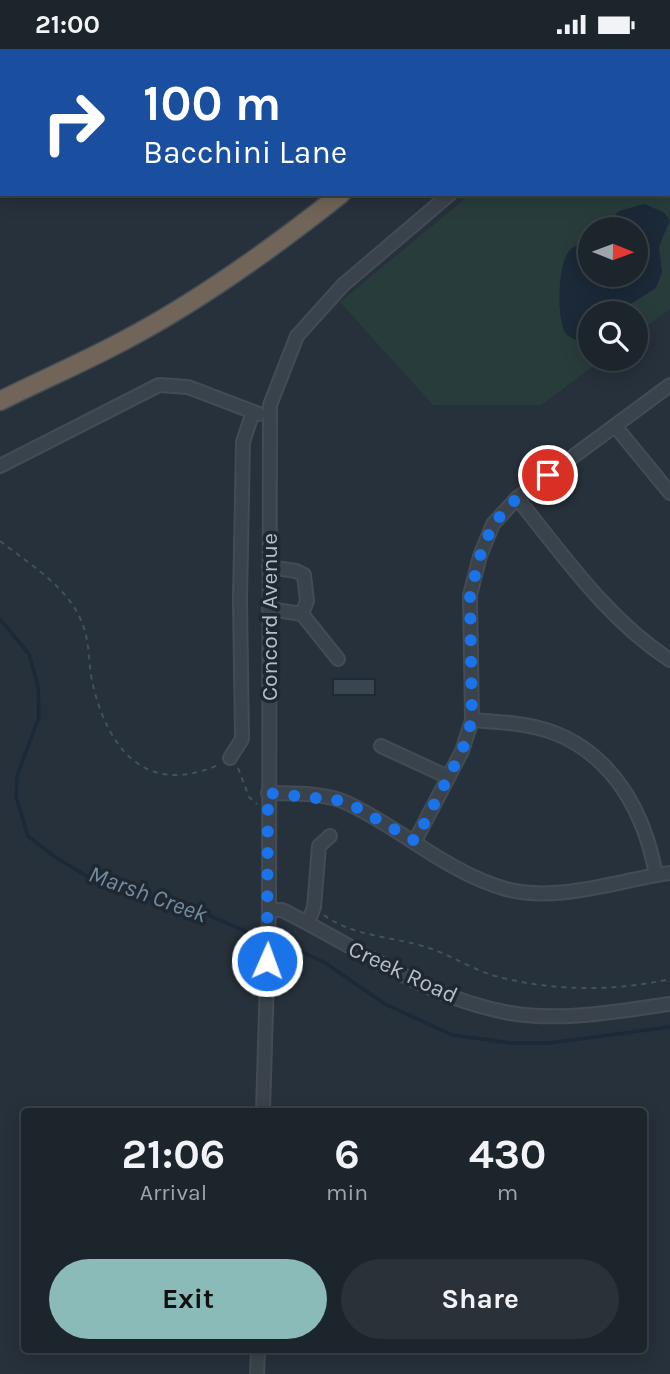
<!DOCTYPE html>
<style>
body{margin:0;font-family:Karla,sans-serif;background:#2a3138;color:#f1f3f6;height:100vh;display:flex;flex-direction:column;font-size:26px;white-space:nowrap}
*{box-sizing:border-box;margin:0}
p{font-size:23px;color:#a0a5a9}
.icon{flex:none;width:38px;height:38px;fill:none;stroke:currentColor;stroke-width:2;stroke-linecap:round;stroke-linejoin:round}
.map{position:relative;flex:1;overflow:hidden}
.drawer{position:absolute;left:21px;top:1059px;width:626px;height:245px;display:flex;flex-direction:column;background:#1d252c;border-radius:7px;box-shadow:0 4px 18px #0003,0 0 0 2px #3b4248}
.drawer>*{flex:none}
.top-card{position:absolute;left:0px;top:0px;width:670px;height:147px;box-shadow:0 4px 18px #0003,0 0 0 2px #3b4248;background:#1a4fa0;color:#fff;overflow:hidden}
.needle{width:46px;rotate:91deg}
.fabs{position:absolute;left:578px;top:168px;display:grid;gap:14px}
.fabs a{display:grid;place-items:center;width:70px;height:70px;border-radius:50%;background:#1d252c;box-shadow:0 4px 18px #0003,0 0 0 2px #3b4248;font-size:35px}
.pin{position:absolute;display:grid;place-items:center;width:60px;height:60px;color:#fff;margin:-30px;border:4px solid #fff;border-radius:50%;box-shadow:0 2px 7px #0007}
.me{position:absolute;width:77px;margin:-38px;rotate:2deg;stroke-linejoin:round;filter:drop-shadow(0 0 5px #0008)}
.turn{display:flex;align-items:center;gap:24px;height:147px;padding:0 28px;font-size:32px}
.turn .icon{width:91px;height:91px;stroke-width:2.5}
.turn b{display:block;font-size:49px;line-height:60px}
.eta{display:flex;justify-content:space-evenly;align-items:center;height:119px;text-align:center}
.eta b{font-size:42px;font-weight:700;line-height:49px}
.primary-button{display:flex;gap:14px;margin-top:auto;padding:14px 28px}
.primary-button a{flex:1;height:80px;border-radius:42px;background:#8bbbb9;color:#111;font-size:28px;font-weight:700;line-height:80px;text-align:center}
.primary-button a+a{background:#2a3138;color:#f1f3f6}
.status{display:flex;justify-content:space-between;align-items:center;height:49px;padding:0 35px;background:#1d252c;direction:ltr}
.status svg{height:19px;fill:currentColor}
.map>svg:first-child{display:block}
</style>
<div class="status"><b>21:00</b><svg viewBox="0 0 49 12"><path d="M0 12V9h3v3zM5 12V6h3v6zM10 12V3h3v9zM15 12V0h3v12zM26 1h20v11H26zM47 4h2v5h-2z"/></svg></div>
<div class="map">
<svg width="670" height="1325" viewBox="0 0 670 1325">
<rect width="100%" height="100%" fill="#27313b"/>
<path fill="#293c3c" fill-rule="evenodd" d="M 607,0 L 670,0 L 670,260 L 635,286 L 635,264 L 590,264 L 590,310 L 603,310 L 541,356 L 433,356 L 340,253 L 471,145 L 668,145 L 668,2 L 605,2 ZM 590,180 L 635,180 L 635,226 L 590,226 Z"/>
<path fill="#1b2938" d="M 644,155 L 663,163 L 670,171 L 659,198 L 662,223 L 656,239 L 616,264 L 590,264 L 590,291 L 582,294 C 577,291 571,289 567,286 C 555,273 558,212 570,201 C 575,196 584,193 590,190 L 590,226 L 635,226 L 635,180 L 602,180 L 619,162 Z"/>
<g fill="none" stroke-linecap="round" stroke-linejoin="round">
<path stroke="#1b2938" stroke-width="3.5" d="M 0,570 L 29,605 L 38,637 L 39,668 L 17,727 L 16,748 L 28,787 L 55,808 L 85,826 L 134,846 L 187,857 L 257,887
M 276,891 L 324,913 L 385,955 L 452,986 L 511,994 L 549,994 L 670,978"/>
</g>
<path fill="#394651" stroke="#212a32" stroke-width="2" d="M 333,630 L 375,630 L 375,646 L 333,646 Z"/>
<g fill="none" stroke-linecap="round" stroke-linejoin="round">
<g stroke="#434c54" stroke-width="16">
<path id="minor" d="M 54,0 L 56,2
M 94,2 L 94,0
M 124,2 L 126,0
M 591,2 L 593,0
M 615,377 L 670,444
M 0,417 L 159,336 L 188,338 L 259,365
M 517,449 C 564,507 607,570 670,611
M 269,518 L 296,522 L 304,526 L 307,552 L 302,565
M 269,560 L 302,565 L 338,610
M 472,671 C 499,673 527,674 552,683 C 614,706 645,765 656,826
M 381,697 L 448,728
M 230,709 L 242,690 L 240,551 L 243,393 L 253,363
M 268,744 C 292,745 324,743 347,754 C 401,779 448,824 506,840 C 558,854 619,831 670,824
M 415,792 L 462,702 L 472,671 L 470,546 L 480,507 L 493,475 L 517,449 L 670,336
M 269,861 L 282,861 C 357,898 425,949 510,964 C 563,973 618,962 670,955
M 308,874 L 314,858 L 319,797 L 330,787
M 263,1062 L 269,861 L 270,356 L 297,287 L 343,236 L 450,145
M 257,1325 L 258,1300"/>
</g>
<g stroke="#454e56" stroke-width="21">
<path id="highway" d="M 498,2 L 499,0
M 0,352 C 42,331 84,313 125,291 C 201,251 273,199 341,145"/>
</g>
<path stroke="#415454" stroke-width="2" stroke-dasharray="5 5" stroke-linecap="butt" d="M 0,492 C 29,515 64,535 80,569 C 90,590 88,610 92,632 C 107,699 145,748 218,716
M 238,719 L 249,748 L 257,755
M 324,866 C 354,888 391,887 426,898 C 449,905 471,920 495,927 C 551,942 613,943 670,930"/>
<use href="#minor" stroke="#3a434b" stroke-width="12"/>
<use href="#highway" stroke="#706558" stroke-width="18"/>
</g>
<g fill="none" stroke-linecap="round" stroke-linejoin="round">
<path stroke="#1a73e8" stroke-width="12" stroke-dasharray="0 21.6" d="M 267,912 L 268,744 L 345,752 L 415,792 L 462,702 L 472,671 L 470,546 L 480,507 L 493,475 L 517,449 L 548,426"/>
</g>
<g text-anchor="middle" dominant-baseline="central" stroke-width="7" stroke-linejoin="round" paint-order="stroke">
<g font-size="23" fill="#b6bec7" stroke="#1f2830">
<text transform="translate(269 568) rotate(-90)">Concord Avenue</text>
<text transform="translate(403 923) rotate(25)">Creek Road</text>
</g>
<g font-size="24" font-style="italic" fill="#738ba1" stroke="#1f2830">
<text transform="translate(148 845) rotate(20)">Marsh Creek</text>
</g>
</g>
</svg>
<div class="fabs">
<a><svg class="needle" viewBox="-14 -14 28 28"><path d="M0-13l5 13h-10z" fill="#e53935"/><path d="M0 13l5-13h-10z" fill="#a0a5a9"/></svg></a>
<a><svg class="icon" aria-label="search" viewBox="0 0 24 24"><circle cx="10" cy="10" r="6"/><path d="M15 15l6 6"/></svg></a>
</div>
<div class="pin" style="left:548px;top:426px;background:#d93025"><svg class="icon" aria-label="arrive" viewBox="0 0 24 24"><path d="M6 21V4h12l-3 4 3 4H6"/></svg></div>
<svg class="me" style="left:267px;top:912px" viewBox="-20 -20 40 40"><circle r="17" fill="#1a73e8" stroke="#fff" stroke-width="3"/><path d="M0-11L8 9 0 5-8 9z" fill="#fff"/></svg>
<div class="top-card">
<div class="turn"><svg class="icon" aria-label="right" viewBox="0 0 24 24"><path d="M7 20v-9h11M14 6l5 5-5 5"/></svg><div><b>100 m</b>Bacchini Lane</div></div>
</div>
<section class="drawer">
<div class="eta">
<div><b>21:06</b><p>Arrival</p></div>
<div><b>6</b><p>min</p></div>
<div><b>430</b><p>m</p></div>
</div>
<div class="primary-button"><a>Exit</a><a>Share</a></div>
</section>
</div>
